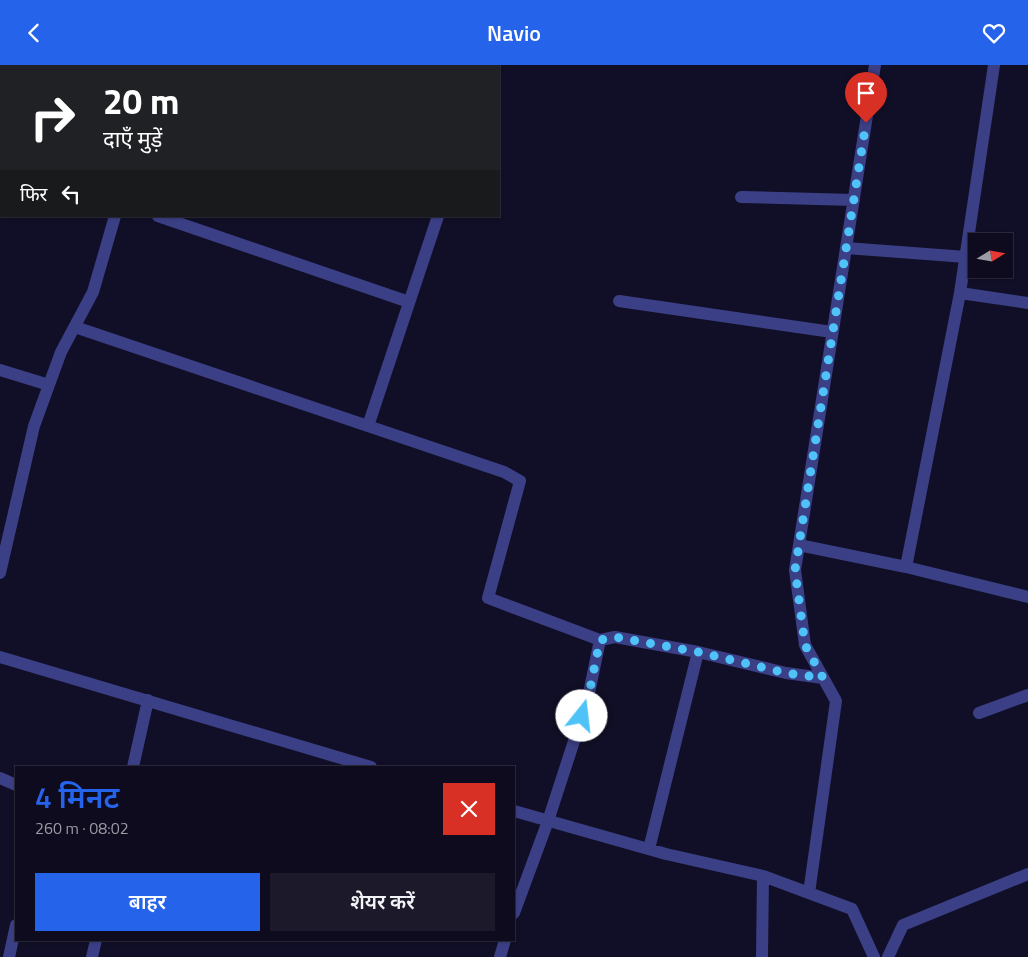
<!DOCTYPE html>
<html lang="hi">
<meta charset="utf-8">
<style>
body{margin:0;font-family:"Titillium Web","Noto Sans Devanagari",sans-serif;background:#1b192a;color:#f1f3f6;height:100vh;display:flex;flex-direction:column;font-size:19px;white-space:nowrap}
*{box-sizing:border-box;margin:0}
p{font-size:16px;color:#9a9ba4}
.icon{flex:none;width:28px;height:28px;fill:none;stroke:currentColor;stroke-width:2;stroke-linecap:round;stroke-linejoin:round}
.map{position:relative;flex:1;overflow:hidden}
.side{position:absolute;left:15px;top:701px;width:500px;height:175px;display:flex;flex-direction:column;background:#0d0b1d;border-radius:0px;box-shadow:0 1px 4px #0004,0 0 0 1px #2d2b3b}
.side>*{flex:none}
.hud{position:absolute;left:0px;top:0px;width:500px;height:152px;box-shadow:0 1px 4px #0004,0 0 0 1px #2d2b3b;background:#202124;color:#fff;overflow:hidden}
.needle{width:32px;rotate:79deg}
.controls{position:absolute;left:968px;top:168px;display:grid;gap:10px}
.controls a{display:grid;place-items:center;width:45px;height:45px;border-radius:0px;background:#0d0b1d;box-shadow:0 1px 4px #0004,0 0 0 1px #2d2b3b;font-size:25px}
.pin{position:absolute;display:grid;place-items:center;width:42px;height:42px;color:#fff;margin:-51px -21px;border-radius:50% 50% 50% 0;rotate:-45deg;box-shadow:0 0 5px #0007}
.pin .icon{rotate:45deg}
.me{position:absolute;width:55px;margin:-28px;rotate:16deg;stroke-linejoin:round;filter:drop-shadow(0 0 4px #0008)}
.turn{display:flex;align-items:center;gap:18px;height:105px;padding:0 20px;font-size:22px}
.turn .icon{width:65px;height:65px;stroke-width:2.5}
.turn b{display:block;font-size:35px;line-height:42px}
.then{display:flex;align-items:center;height:48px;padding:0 20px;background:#0003;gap:10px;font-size:19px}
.round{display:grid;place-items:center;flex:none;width:52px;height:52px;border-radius:0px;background:#1b192a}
.summary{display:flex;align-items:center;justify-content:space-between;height:85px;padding:0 20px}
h1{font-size:30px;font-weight:600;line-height:38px;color:#2563eb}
.cta{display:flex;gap:10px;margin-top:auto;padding:10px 20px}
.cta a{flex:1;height:58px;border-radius:0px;background:#2563eb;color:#fff;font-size:20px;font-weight:600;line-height:58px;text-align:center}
.cta a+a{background:#1b192a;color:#f1f3f6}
header{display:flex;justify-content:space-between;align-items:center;height:65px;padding:0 20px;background:#2563eb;color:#fff;font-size:22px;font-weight:600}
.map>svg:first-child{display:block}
</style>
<header><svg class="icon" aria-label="back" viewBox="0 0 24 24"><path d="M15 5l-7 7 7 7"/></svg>Navio<svg class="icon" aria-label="heart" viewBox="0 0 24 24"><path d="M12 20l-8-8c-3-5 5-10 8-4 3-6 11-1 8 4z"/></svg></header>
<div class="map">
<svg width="1028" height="892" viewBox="0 0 1028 892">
<rect width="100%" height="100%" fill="#110f27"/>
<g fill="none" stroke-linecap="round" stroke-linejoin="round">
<path stroke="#3b3f85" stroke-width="12" d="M 994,0 L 960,228 L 1028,238
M 145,1 L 145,0
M 435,1 L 436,0
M 0,33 L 1,33
M 741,132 L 854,135
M 158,151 L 409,237
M 846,183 L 875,0
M 619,236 L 832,267
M 75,262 L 504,407 L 520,416 L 488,533 L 600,575 L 615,572 L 698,587 L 786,608 L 823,613
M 0,305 L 49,320
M 368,361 L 438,151
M 799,480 L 906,502 L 960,228
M 906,502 L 1028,532
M 0,508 L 34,361 L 61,287 L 93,227 L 115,151
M 0,592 L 371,702
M 979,648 L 1028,630
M 133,702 L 148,635
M 0,713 L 16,720
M 514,746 L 666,789 L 763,811 L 852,844 L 874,892
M 649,784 L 698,587
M 809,828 L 836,636 L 805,580 L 795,505 L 846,183 L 966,192
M 514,848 L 548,756 L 588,633 L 600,575
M 9,892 L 16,860
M 92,892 L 96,875
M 500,892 L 505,875
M 762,892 L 763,811
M 888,892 L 903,860 L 1028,809"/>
</g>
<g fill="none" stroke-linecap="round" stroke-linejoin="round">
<path stroke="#4fc3f7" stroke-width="9" stroke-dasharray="0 16.2" d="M 582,651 L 588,634 L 600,575 L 615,572 L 698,587 L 786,608 L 823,613 L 805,580 L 795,505 L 866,58"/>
</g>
</svg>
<div class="controls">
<a><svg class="needle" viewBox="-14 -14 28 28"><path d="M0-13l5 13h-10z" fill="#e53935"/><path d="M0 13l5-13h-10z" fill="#9a9ba4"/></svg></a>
</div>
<div class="pin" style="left:866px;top:58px;background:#d93025"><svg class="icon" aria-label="arrive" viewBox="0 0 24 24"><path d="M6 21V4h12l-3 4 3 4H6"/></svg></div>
<svg class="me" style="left:582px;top:651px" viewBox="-20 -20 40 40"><circle r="19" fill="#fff"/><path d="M0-13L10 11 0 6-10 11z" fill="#4fc3f7"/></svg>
<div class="hud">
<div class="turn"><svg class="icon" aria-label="right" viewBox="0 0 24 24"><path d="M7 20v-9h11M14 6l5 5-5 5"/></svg><div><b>20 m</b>दाएँ मुड़ें</div></div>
<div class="then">फिर<svg class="icon" aria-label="left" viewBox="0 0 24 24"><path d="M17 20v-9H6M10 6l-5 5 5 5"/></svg></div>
</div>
<section class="side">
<div class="summary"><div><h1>4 मिनट</h1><p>260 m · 08:02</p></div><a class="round" style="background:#d93025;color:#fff"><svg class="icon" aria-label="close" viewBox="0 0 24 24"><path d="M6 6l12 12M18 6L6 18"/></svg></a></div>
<div class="cta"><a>बाहर</a><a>शेयर करें</a></div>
</section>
</div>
